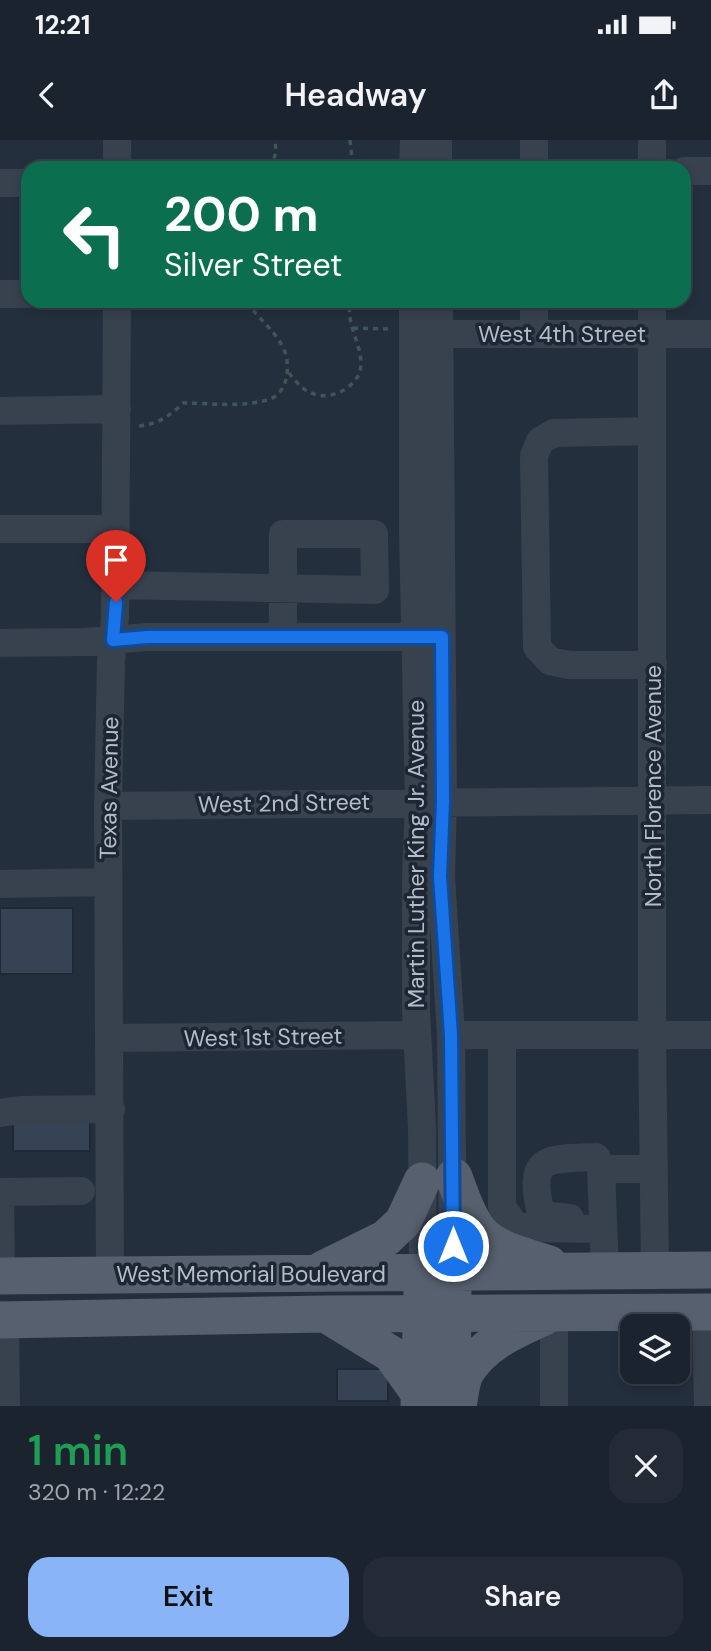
<!DOCTYPE html>
<meta charset="utf-8">
<style>
body{margin:0;font-family:"DM Sans",sans-serif;background:#242b36;color:#f1f3f6;height:100vh;display:flex;flex-direction:column;font-size:26px;white-space:nowrap}
*{box-sizing:border-box;margin:0}
p{font-size:23px;color:#a0a4aa}
.icon{flex:none;width:38px;height:38px;fill:none;stroke:currentColor;stroke-width:2;stroke-linecap:round;stroke-linejoin:round}
.map{position:relative;height:1266px;overflow:hidden}
.side{display:flex;flex-direction:column;background:#1b232e;flex:1}
.side>*{flex:none}
.hud{position:absolute;left:21px;top:21px;width:670px;height:147px;border-radius:21px;box-shadow:0 4px 10px #0003,0 0 0 2px #39404a;background:#0b6e4f;color:#fff;overflow:hidden}
.controls{position:absolute;left:620px;top:1174px;display:grid;gap:14px}
.controls a{display:grid;place-items:center;width:70px;height:70px;border-radius:14px;background:#1b232e;box-shadow:0 4px 10px #0003,0 0 0 2px #39404a;font-size:35px}
.pin{position:absolute;display:grid;place-items:center;width:60px;height:60px;color:#fff;margin:-72px -30px;border-radius:50% 50% 50% 0;rotate:-45deg;box-shadow:0 0 7px #0007}
.pin .icon{rotate:45deg}
.me{position:absolute;width:77px;margin:-38px;rotate:0deg;stroke-linejoin:round;filter:drop-shadow(0 0 5px #0008)}
.turn{display:flex;align-items:center;gap:24px;height:147px;padding:0 28px;font-size:32px}
.turn .icon{width:91px;height:91px;stroke-width:2.5}
.turn b{display:block;font-size:49px;line-height:60px}
.round{display:grid;place-items:center;flex:none;width:74px;height:74px;border-radius:21px;background:#242b36}
.summary{display:flex;align-items:center;justify-content:space-between;height:119px;padding:0 28px}
h1{font-size:42px;font-weight:600;line-height:52px;color:#1e9e55}
.button{display:flex;gap:14px;margin-top:auto;padding:14px 28px}
.button a{flex:1;height:80px;border-radius:21px;background:#8ab4f8;color:#111;font-size:28px;font-weight:600;line-height:80px;text-align:center}
.button a+a{background:#242b36;color:#f1f3f6}
.status{display:flex;justify-content:space-between;align-items:center;height:49px;padding:0 35px;background:#1b232e;direction:ltr}
.status svg{height:19px;fill:currentColor}
header{display:flex;justify-content:space-between;align-items:center;height:91px;padding:0 28px;background:#1b232e;font-size:32px;font-weight:600}
.map>svg:first-child{display:block}
</style>
<div class="status"><b>12:21</b><svg viewBox="0 0 49 12"><path d="M0 12V9h3v3zM5 12V6h3v6zM10 12V3h3v9zM15 12V0h3v12zM26 1h20v11H26zM47 4h2v5h-2z"/></svg></div>
<header><svg class="icon" aria-label="back" viewBox="0 0 24 24"><path d="M15 5l-7 7 7 7"/></svg>Headway<svg class="icon" aria-label="share" viewBox="0 0 24 24"><path d="M12 15V3M7 8l5-5 5 5M5 13v7h14v-7"/></svg></header>
<div class="map">
<svg width="711" height="1266" viewBox="0 0 711 1266">
<rect width="100%" height="100%" fill="#242f3e"/>
<path fill="#364354" stroke="#1f2835" stroke-width="2" d="M 0,768 L 73,768 L 73,834 L 0,834 Z
M 13,977 L 90,977 L 90,1011 L 13,1011 Z
M 337,1229 L 388,1229 L 388,1261 L 337,1261 Z"/>
<g fill="none" stroke-linecap="round" stroke-linejoin="round">
<path stroke="#3f5557" stroke-width="3.5" stroke-dasharray="5 5" stroke-linecap="butt" d="M 350,0 L 353,28
M 271,28 L 276,12 L 275,0
M 353,188 L 391,189
M 289,233 C 297,243 305,253 318,255 C 326,257 337,254 344,250 C 383,226 341,190 351,161
M 139,286 C 158,284 170,276 183,263 C 210,263 244,268 270,259 C 289,252 291,223 283,207 C 274,190 257,177 246,161"/>
<path stroke="#38414e" stroke-width="28" d="M 117,0 L 117,28
M 534,0 L 534,28
M 652,0 L 652,28
M 413,28 L 414,0
M 438,28 L 438,0
M 684,31 L 711,31
M 0,43 L 28,43
M 0,154 L 28,154
M 413,161 L 413,391 L 419,662 L 416,738 L 416,871 L 422,987 L 423,1134
M 439,161 L 443,661 L 441,736 L 451,895 L 453,1134
M 534,161 L 534,194
M 652,161 L 652,895 L 655,1131
M 422,194 L 711,194
M 0,271 L 117,269
M 652,291 L 554,293 L 540,301 L 534,316 L 537,507 L 550,521 L 569,525 L 653,525
M 0,389 L 116,389
M 116,445 L 375,450 L 374,394 L 283,394 L 283,497
M 0,503 L 85,502 L 147,497 L 431,497
M 108,666 L 711,660
M 0,744 L 108,742
M 451,895 L 711,895
M 502,895 L 502,1067 L 514,1084 L 525,1088 L 603,1089
M 109,898 L 417,895
M 0,973 L 20,970 L 111,969
M 601,1029 L 654,1029
M 0,1052 L 81,1051
M 0,1056 L 1,1136
M 570,1078 L 541,1075 C 528,1016 543,1019 596,1017 L 601,1029 L 605,1131
M 110,1135 L 108,666 L 111,521 L 115,478 L 117,161
M 706,1172 L 708,1266
M 5,1180 L 6,1266
M 554,1266 L 554,1172"/>
<path stroke="#56606e" stroke-width="37" d="M 454,1037 C 478,1104 483,1103 549,1124
M 323,1129 L 386,1098 L 403,1082 L 422,1041
M 0,1136 L 711,1130
M 327,1175 L 391,1214 L 419,1253
M 0,1180 L 326,1174 L 711,1172
M 452,1261 L 453,1148
M 419,1266 L 422,1149
M 458,1266 C 460,1256 461,1243 465,1234 C 482,1204 515,1190 544,1177"/>
</g>
<g fill="none" stroke-linecap="round" stroke-linejoin="round">
<g stroke="#114b97" stroke-width="18">
<path id="route" d="M 116,462 L 113,500 L 147,497 L 442,497 L 443,661 L 440,736 L 451,895 L 453,1106"/>
</g>
<use href="#route" stroke="#1a73e8" stroke-width="12"/>
</g>
<g text-anchor="middle" dominant-baseline="central" stroke-width="7" stroke-linejoin="round" paint-order="stroke">
<g font-size="23" fill="#b4bcc9" stroke="#1d2633">
<text x="562" y="194">West 4th Street</text>
<text transform="translate(653 646) rotate(-90)">North Florence Avenue</text>
<text transform="translate(109 648) rotate(-89)">Texas Avenue</text>
<text transform="translate(284 663) rotate(-1)">West 2nd Street</text>
<text transform="translate(416 714) rotate(-90)">Martin Luther King Jr. Avenue</text>
<text transform="translate(263 897) rotate(-1)">West 1st Street</text>
<text x="251" y="1134">West Memorial Boulevard</text>
</g>
</g>
</svg>
<div class="controls">
<a><svg class="icon" aria-label="layers" viewBox="0 0 24 24"><path d="M12 4l9 5-9 5-9-5zM3 14l9 5 9-5"/></svg></a>
</div>
<div class="pin" style="left:116px;top:462px;background:#d93025"><svg class="icon" aria-label="arrive" viewBox="0 0 24 24"><path d="M6 21V4h12l-3 4 3 4H6"/></svg></div>
<svg class="me" style="left:453px;top:1106px" viewBox="-20 -20 40 40"><circle r="17" fill="#1a73e8" stroke="#fff" stroke-width="3"/><path d="M0-11L8 9 0 5-8 9z" fill="#fff"/></svg>
<div class="hud">
<div class="turn"><svg class="icon" aria-label="left" viewBox="0 0 24 24"><path d="M17 20v-9H6M10 6l-5 5 5 5"/></svg><div><b>200 m</b>Silver Street</div></div>
</div>
</div>
<section class="side">
<div class="summary"><div><h1>1 min</h1><p>320 m · 12:22</p></div><a class="round"><svg class="icon" aria-label="close" viewBox="0 0 24 24"><path d="M6 6l12 12M18 6L6 18"/></svg></a></div>
<div class="button"><a>Exit</a><a>Share</a></div>
</section>
